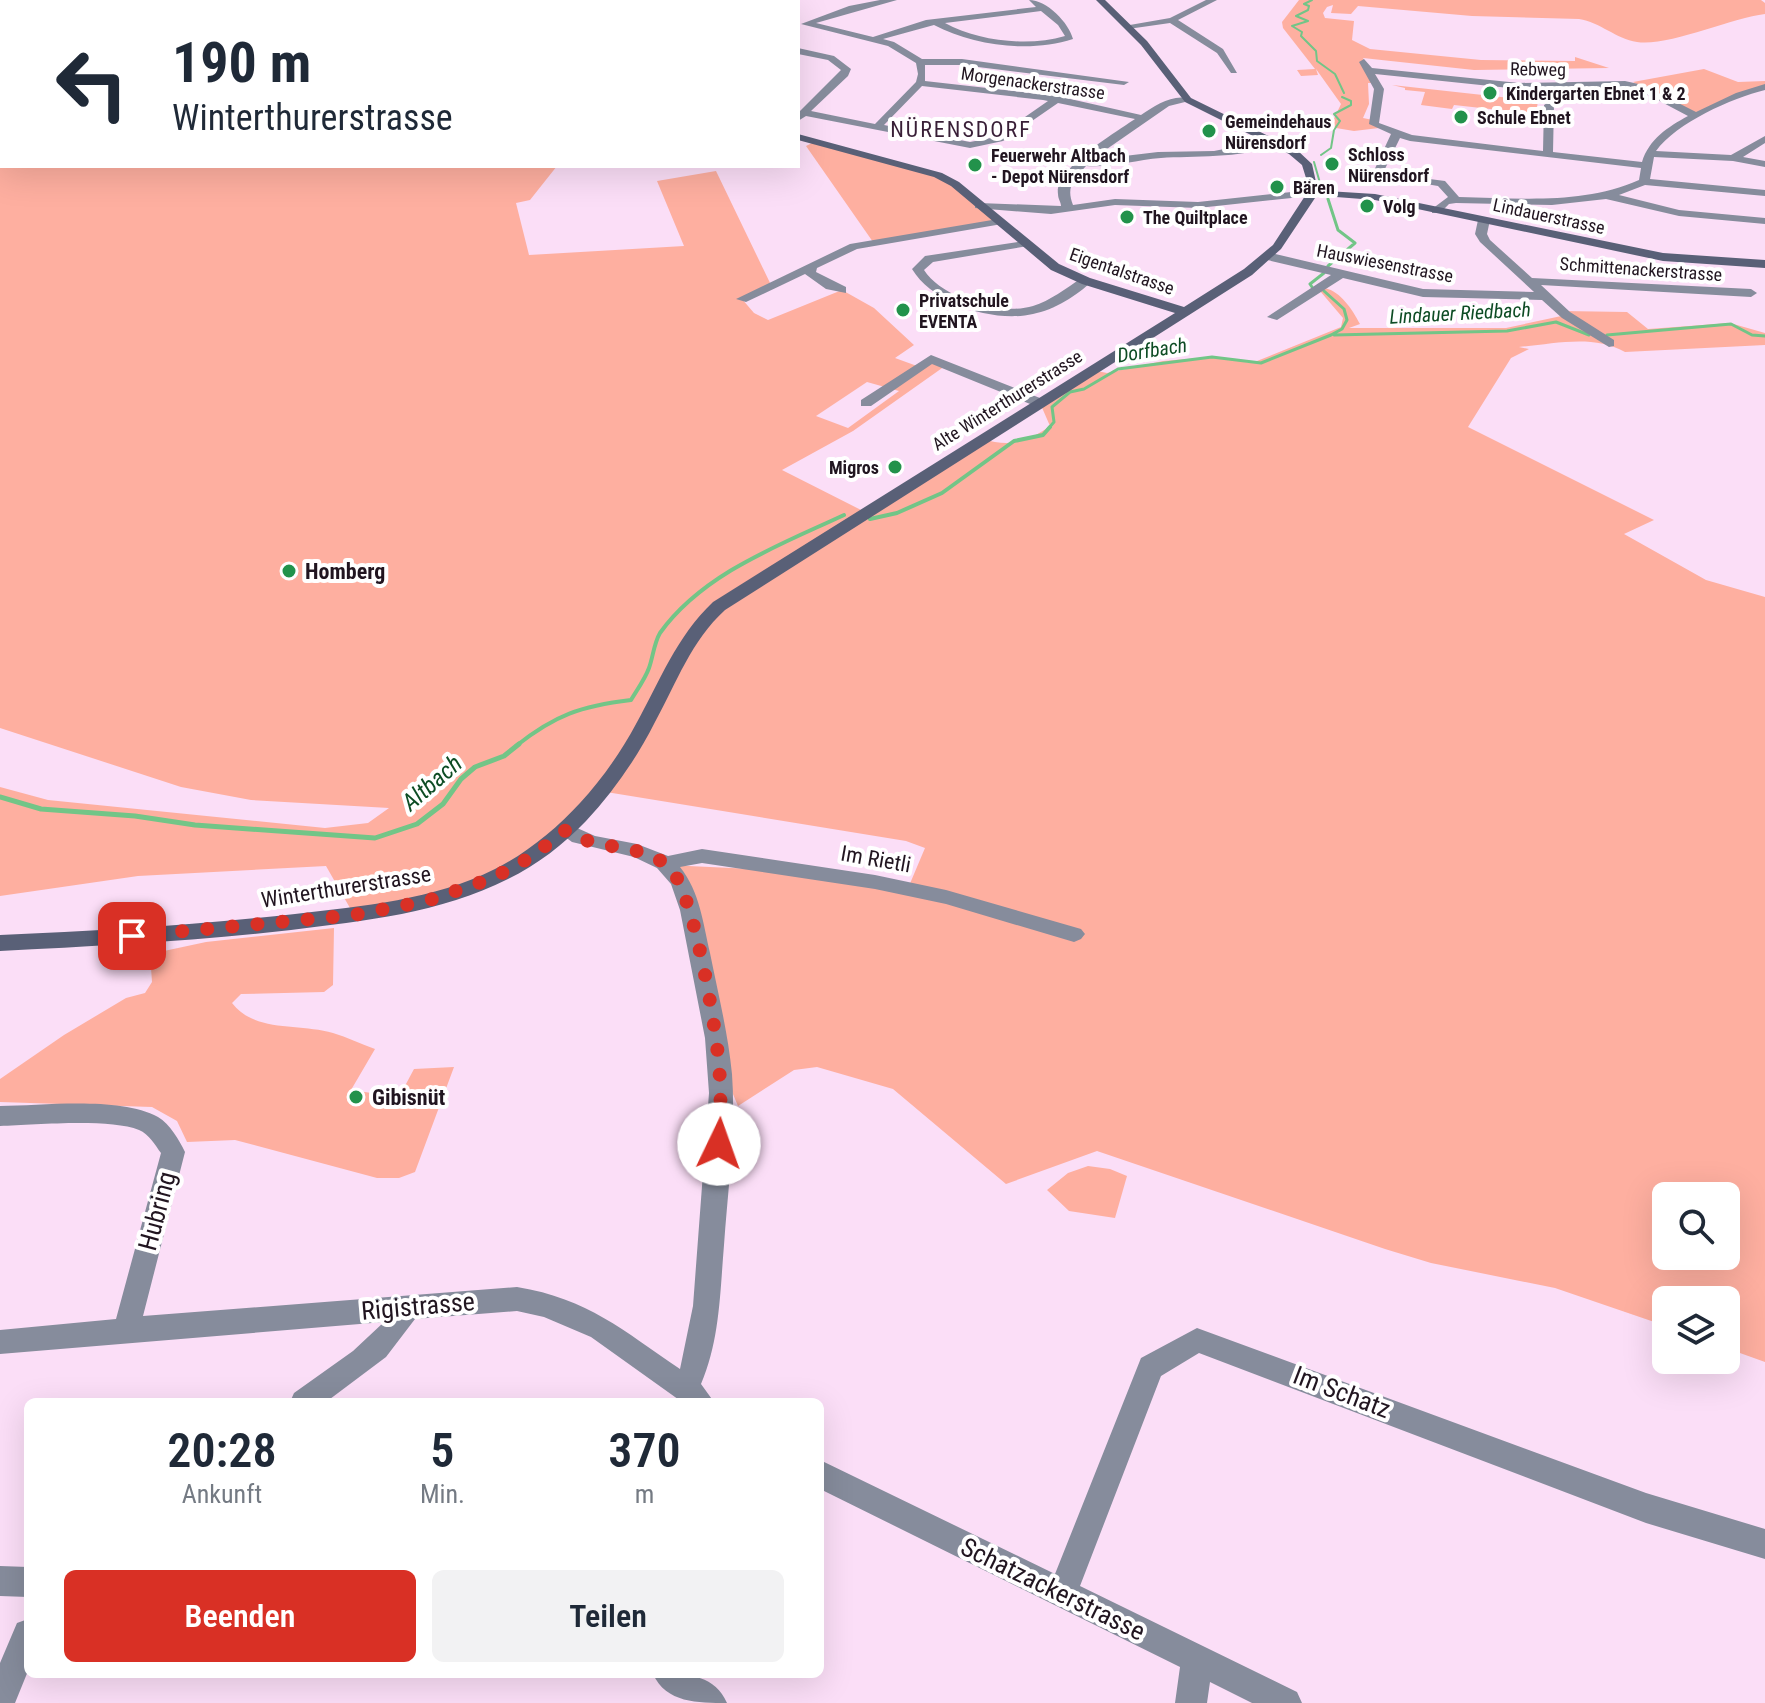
<!DOCTYPE html>
<html lang="de">
<meta charset="utf-8">
<style>
body{margin:0;font-family:"Roboto Condensed",sans-serif;background:#f2f2f3;color:#1f2937;height:100vh;display:flex;flex-direction:column;font-size:30px;white-space:nowrap}
*{box-sizing:border-box;margin:0}
p{font-size:26px;color:#747a83}
.icon{flex:none;width:44px;height:44px;fill:none;stroke:currentColor;stroke-width:2;stroke-linecap:round;stroke-linejoin:round}
.map{position:relative;flex:1;overflow:hidden}
.sheet{position:absolute;left:24px;top:1398px;width:800px;height:280px;display:flex;flex-direction:column;background:#fff;border-radius:12px;box-shadow:0 8px 32px #0002}
.sheet>*{flex:none}
.top-card{position:absolute;left:0px;top:0px;width:800px;height:168px;box-shadow:0 8px 32px #0002;background:#fff;color:#1f2937;overflow:hidden}
.buttons{position:absolute;left:1652px;top:1182px;display:grid;gap:16px}
.buttons a{display:grid;place-items:center;width:88px;height:88px;border-radius:12px;background:#fff;box-shadow:0 8px 32px #0002;font-size:40px}
.pin{position:absolute;display:grid;place-items:center;width:68px;height:68px;color:#fff;margin:-34px;border-radius:16px;box-shadow:0 4px 12px #0006}
.me{position:absolute;width:88px;margin:-44px;rotate:3deg;stroke-linejoin:round;filter:drop-shadow(0 0 6px #0008)}
.turn{display:flex;align-items:center;gap:28px;height:168px;padding:0 40px;font-size:36px}
.turn .icon{width:104px;height:104px;stroke-width:2.5}
.turn b{display:block;font-size:56px;line-height:68px}
.eta{display:flex;justify-content:space-evenly;align-items:center;height:136px;text-align:center}
.eta b{font-size:48px;font-weight:600;line-height:56px}
.button{display:flex;gap:16px;margin-top:auto;padding:16px 40px}
.button a{flex:1;height:92px;border-radius:12px;background:#d93025;color:#fff;font-size:32px;font-weight:600;line-height:92px;text-align:center}
.button a+a{background:#f2f2f3;color:#1f2937}
.map>svg:first-child{display:block}
</style>
<div class="map">
<svg width="1765" height="1703" viewBox="0 0 1765 1703">
<rect width="100%" height="100%" fill="#fbdef7"/>
<path fill="#feafa0" fill-rule="evenodd" d="M 1299,0 L 1761,0 L 1765,3 L 1765,14 C 1731,18 1667,47 1637,42 C 1616,39 1600,22 1579,19 L 1472,16 L 1358,6 L 1351,14 L 1331,13 L 1333,5 L 1327,7 L 1323,13 L 1325,18 L 1354,21 L 1352,40 L 1370,49 L 1481,60 L 1575,61 L 1575,57 L 1609,68 L 1474,70 L 1363,58 L 1377,83 L 1368,83 L 1369,104 L 1363,118 L 1373,120 L 1379,128 L 1354,131 L 1330,127 L 1341,104 L 1316,69 L 1318,75 L 1301,76 L 1297,70 L 1315,69 L 1283,28 L 1282,22 Z
M 1704,69 L 1738,82 L 1765,81 L 1765,87 L 1752,89 L 1697,116 L 1633,82 Z
M 0,72 L 2,166 L 557,166 L 530,200 L 516,203 L 529,255 L 684,246 L 657,181 L 716,171 L 771,285 L 742,299 L 754,313 L 768,320 L 842,290 L 874,308 L 914,345 L 895,358 L 917,366 L 931,359 L 945,366 L 853,431 L 782,470 L 867,513 L 982,439 C 1010,447 1026,443 1050,426 L 1040,403 L 1092,370 L 1107,373 L 1163,361 L 1212,357 L 1252,363 L 1341,327 L 1343,318 L 1320,291 L 1325,288 C 1341,292 1352,309 1360,324 L 1349,328 L 1506,328 L 1566,315 L 1562,311 L 1627,312 L 1648,329 L 1730,323 L 1765,333 L 1765,345 L 1625,352 C 1593,334 1554,344 1519,347 L 1529,349 L 1511,358 L 1468,427 L 1654,520 L 1624,534 L 1706,580 L 1765,597 L 1765,1362 L 1726,1348 L 1726,1300 L 1666,1300 L 1666,1326 L 1555,1288 L 1431,1263 L 1385,1249 L 1097,1151 L 1006,1184 L 893,1089 L 817,1067 L 794,1070 L 738,1106 L 719,1061 L 694,928 L 667,865 L 753,869 L 906,893 L 925,848 L 906,841 L 600,791 L 566,830 L 493,878 L 354,915 L 326,866 L 138,876 L 0,896 L 0,787 L 48,800 L 325,828 L 368,823 L 389,808 L 251,800 L 181,787 L 0,728 ZM 867,382 L 899,391 L 848,428 L 816,416 ZM 1666,1196 L 1726,1196 L 1726,1256 L 1666,1256 Z
M 1392,85 L 1538,101 L 1536,114 L 1454,105 L 1452,109 L 1421,105 L 1425,92 L 1405,90 L 1405,88 Z
M 816,141 L 945,179 L 998,222 L 873,242 L 806,146 Z
M 334,928 L 333,985 L 324,992 L 241,994 L 232,1003 C 255,1033 299,1023 333,1033 C 347,1037 361,1044 375,1049 L 351,1090 L 399,1097 L 414,1069 L 454,1067 L 415,1172 L 399,1178 L 377,1178 L 235,1140 L 187,1142 L 177,1121 L 152,1107 L 0,1102 L 0,1079 L 64,1035 L 126,998 L 145,993 L 152,982 L 150,954 L 206,942 Z
M 1088,1166 L 1110,1169 L 1127,1176 L 1115,1218 L 1069,1211 L 1047,1190 L 1068,1173 Z"/>
<g fill="none" stroke-linecap="round" stroke-linejoin="round">
<path stroke="#72c587" stroke-width="2" d="M 1312,0 L 1304,4 L 1309,6 L 1308,10 L 1296,16 L 1308,21 L 1292,26 L 1302,32 L 1301,36 L 1316,51 L 1317,61 L 1335,74 L 1344,93
M 148,2 L 151,0
M 227,2 L 232,0
M 1321,155 L 1331,148 L 1334,130 L 1340,121 L 1334,114 L 1351,105 L 1351,101 L 1342,97
M 1314,162 L 1320,183"/>
<path stroke="#72c587" stroke-width="3" d="M 1328,199 L 1338,230 L 1355,243 L 1328,266
M 1312,287 L 1310,284 L 1324,273
M 1334,335 L 1507,331 L 1556,322 L 1589,335
M 1607,335 L 1731,324 L 1752,335 L 1765,336
M 1048,429 L 1054,422 L 1052,407 L 1070,392 L 1084,389 L 1118,369 L 1212,357 L 1261,363 L 1331,335 L 1342,329 L 1347,320 L 1344,309 L 1324,291"/>
<path stroke="#72c587" stroke-width="4" d="M 870,519 L 897,513 L 942,493 L 1014,441 L 1043,435 L 1050,427
M 516,746 C 555,715 581,706 631,700 C 637,690 645,679 649,668 C 653,657 654,643 660,633 C 703,573 780,545 844,515"/>
<path stroke="#72c587" stroke-width="5" d="M 0,797 L 41,809 L 135,816 L 195,825 L 375,838 L 417,824 L 443,804 L 461,779 L 475,767 L 504,756 L 519,744"/>
<path fill="#868c9c" fill-rule="evenodd" d="M 15,0 L 25,0 L 14,2 Z
M 880,0 L 897,0 L 816,23 L 873,37 L 926,20 L 1036,7 L 1029,0 C 1047,0 1069,23 1073,39 C 1030,53 974,46 934,25 L 883,39 L 894,42 L 922,59 L 962,59 L 1129,82 L 1124,85 L 962,65 L 925,65 L 925,81 L 1057,96 L 1141,115 C 1156,105 1175,92 1193,100 L 1169,106 L 1091,160 L 1158,152 L 1214,151 L 1274,139 L 1279,142 C 1251,159 1194,156 1161,158 C 1135,160 1111,168 1086,166 C 1073,180 1066,187 1073,205 L 1115,199 L 1198,202 L 1301,191 L 1306,194 L 1301,197 L 1198,208 L 1115,205 L 1051,214 L 975,208 L 975,204 L 979,203 L 1061,206 C 1061,202 1058,199 1058,194 C 1054,169 1116,132 1135,119 L 1058,103 L 1003,141 L 970,148 L 806,116 L 798,121 L 798,113 L 841,70 L 828,60 L 798,54 L 798,48 L 834,56 L 851,69 L 848,76 L 811,111 L 875,124 L 916,82 L 918,74 L 916,63 L 888,46 L 801,24 L 849,6 ZM 1041,11 L 1058,25 L 1065,36 C 1028,47 978,41 945,23 ZM 922,86 L 1043,100 L 1048,101 L 996,137 L 970,142 L 884,125 Z
M 1206,0 L 1217,0 L 1178,20 L 1223,49 L 1237,73 L 1231,73 L 1217,53 L 1170,23 L 1128,29 L 1124,26 L 1170,18 Z
M 2,10 L 2,16 L 0,17 L 0,11 Z
M 1364,59 L 1372,68 L 1519,83 L 1625,81 L 1643,85 L 1696,112 L 1736,93 L 1765,84 L 1765,90 C 1732,98 1676,123 1656,151 L 1731,155 L 1765,136 L 1765,143 L 1743,157 L 1765,161 L 1765,167 L 1733,161 L 1654,157 L 1650,179 L 1765,190 L 1765,196 L 1645,185 L 1619,195 L 1679,210 L 1765,218 L 1765,224 L 1679,216 L 1606,199 L 1552,205 L 1456,203 L 1449,204 L 1440,213 L 1432,213 L 1432,209 L 1448,197 L 1438,186 L 1372,175 L 1391,134 L 1369,124 L 1374,89 L 1359,62 ZM 1375,74 L 1519,89 L 1625,87 L 1637,89 L 1688,116 C 1668,127 1649,139 1642,162 L 1553,152 L 1554,105 L 1549,102 L 1544,105 L 1543,151 L 1412,135 L 1379,123 L 1384,89 ZM 1400,138 L 1410,141 L 1641,168 L 1639,180 C 1582,205 1520,198 1459,197 L 1445,181 L 1383,173 Z
M 1484,217 L 1490,220 L 1487,234 L 1490,240 L 1532,278 L 1751,289 L 1757,293 L 1751,297 L 1541,285 L 1570,312 L 1614,340 L 1614,346 L 1609,347 L 1562,318 L 1542,300 L 1423,297 L 1343,278 L 1277,320 L 1267,317 L 1331,275 L 1263,259 L 1261,256 L 1267,252 L 1423,289 L 1534,292 L 1480,242 L 1475,234 L 1478,220 Z
M 998,219 L 1002,220 L 1002,224 L 857,249 L 817,268 L 816,272 L 846,287 L 846,293 L 826,289 L 805,274 L 746,302 L 736,299 L 850,244 Z
M 1024,241 L 1028,242 L 1028,246 L 933,262 L 924,270 C 942,298 1000,316 1033,306 C 1050,301 1066,288 1082,278 L 1092,281 C 1078,295 1054,310 1033,314 C 994,323 933,304 912,269 L 925,256 Z
M 931,355 L 1045,400 L 1047,403 L 1035,406 L 932,364 L 871,406 L 861,406 L 861,400 Z
M 566,823 L 595,836 L 637,844 L 668,856 L 702,849 L 875,875 L 946,890 L 1081,929 L 1085,934 L 1081,939 L 1074,942 L 946,904 L 875,889 L 702,863 L 680,867 C 700,892 703,923 710,953 C 718,993 728,1033 732,1074 C 736,1131 728,1188 724,1245 C 720,1292 720,1340 701,1384 L 714,1402 L 682,1402 L 591,1337 L 544,1317 L 517,1311 L 415,1319 L 386,1357 L 326,1402 L 290,1402 L 294,1393 L 353,1351 L 384,1322 L 0,1354 L 0,1330 L 116,1319 L 161,1153 C 155,1145 149,1134 139,1130 C 109,1118 34,1125 0,1126 L 0,1106 C 43,1106 119,1096 158,1117 C 170,1124 179,1140 185,1152 L 143,1316 L 517,1287 C 589,1299 622,1330 680,1369 L 693,1306 L 709,1093 L 705,1038 L 680,910 L 671,884 L 657,868 L 634,857 L 572,842 L 556,830 Z
M 1197,1328 L 1646,1493 L 1765,1529 L 1765,1559 L 1646,1523 L 1199,1353 L 1161,1376 L 1080,1586 L 1297,1692 L 1302,1703 L 1252,1703 L 1210,1682 L 1207,1703 L 1175,1703 L 1180,1667 L 820,1489 L 820,1460 L 1055,1574 L 1141,1358 Z
M 0,1566 L 28,1567 L 28,1597 L 0,1596 Z
M 28,1619 L 28,1671 L 15,1703 L 0,1703 L 0,1663 L 17,1623 Z
M 653,1674 C 682,1674 714,1672 727,1703 C 698,1703 666,1703 653,1674 Z"/>
<path fill="#596077" fill-rule="evenodd" d="M 1096,0 L 1105,0 L 1147,41 L 1191,98 L 1297,150 L 1312,164 L 1318,191 L 1310,191 L 1302,165 L 1289,154 L 1185,102 L 1141,45 Z
M 798,134 L 942,173 L 959,182 L 1059,264 L 1090,278 L 1184,307 L 1244,269 L 1273,245 L 1305,196 L 1315,198 L 1281,249 L 1252,275 L 725,610 C 691,641 677,682 655,722 C 637,758 613,792 586,821 C 564,844 537,865 508,879 C 441,913 364,921 291,930 C 194,941 97,946 0,951 L 0,935 C 99,931 197,925 295,914 C 362,906 434,900 495,869 C 527,853 556,829 580,803 C 602,779 621,752 636,724 C 660,681 676,637 713,602 L 1175,313 L 1082,284 L 1051,270 L 951,186 L 934,177 L 798,140 Z
M 0,145 L 2,145 L 2,151 L 0,151 Z
M 1327,191 L 1375,194 L 1663,253 L 1765,260 L 1765,268 L 1663,261 L 1375,200 L 1323,196 L 1322,194 Z"/>
</g>
<g fill="none" stroke-linecap="round" stroke-linejoin="round">
<path stroke="#d93025" stroke-width="14" stroke-dasharray="0 25.2" d="M 132,936 L 354,915 L 427,901 L 493,878 L 531,857 L 566,830 C 595,852 637,841 668,866 C 693,886 716,1028 719,1065 C 721,1091 721,1117 719,1144"/>
</g>
<g fill="#22924b" stroke="#fff" stroke-width="3">
<circle cx="1490" cy="93" r="8"/>
<circle cx="1461" cy="117" r="8"/>
<circle cx="1209" cy="131" r="8"/>
<circle cx="1332" cy="164" r="8"/>
<circle cx="975" cy="165" r="8"/>
<circle cx="1277" cy="187" r="8"/>
<circle cx="1367" cy="206" r="8"/>
<circle cx="1127" cy="217" r="8"/>
<circle cx="903" cy="310" r="8"/>
<circle cx="895" cy="467" r="8"/>
<circle cx="289" cy="571" r="8"/>
<circle cx="356" cy="1097" r="8"/>
</g>
<g text-anchor="middle" dominant-baseline="central" stroke-width="8" stroke-linejoin="round" paint-order="stroke">
<g font-size="18" fill="#211520" stroke="#fff">
<text transform="translate(1538 69) rotate(1)">Rebweg</text>
<text transform="translate(1033 83) rotate(8)">Morgenackerstrasse</text>
<text transform="translate(1549 216) rotate(12)">Lindauerstrasse</text>
<text transform="translate(1385 263) rotate(11)">Hauswiesenstrasse</text>
<text transform="translate(1641 269) rotate(4)">Schmittenackerstrasse</text>
<text transform="translate(1122 271) rotate(19)">Eigentalstrasse</text>
<text transform="translate(1007 400) rotate(-32)">Alte Winterthurerstrasse</text>
</g>
<g font-size="18" font-weight="bold" fill="#211520" stroke="#fff" text-anchor="start">
<text x="1506" y="93">Kindergarten Ebnet 1 &amp; 2</text>
<text x="1477" y="117">Schule Ebnet</text>
<text x="1225" y="121">Gemeindehaus<tspan x="1225" dy="21">Nürensdorf</tspan></text>
<text x="1348" y="154">Schloss<tspan x="1348" dy="21">Nürensdorf</tspan></text>
<text x="991" y="155">Feuerwehr Altbach<tspan x="991" dy="21">- Depot Nürensdorf</tspan></text>
<text x="1293" y="187">Bären</text>
<text x="1383" y="206">Volg</text>
<text x="1143" y="217">The Quiltplace</text>
<text x="919" y="300">Privatschule<tspan x="919" dy="21">EVENTA</tspan></text>
<text x="879" y="467" text-anchor="end">Migros</text>
</g>
<g font-size="20" font-style="italic" fill="#0d4c24" stroke="#fff">
<text transform="translate(1460 313) rotate(-3)">Lindauer Riedbach</text>
<text transform="translate(1152 350) rotate(-9)">Dorfbach</text>
</g>
<g font-size="22" letter-spacing="2" fill="#391f37" stroke="#fff">
<text x="961" y="129">NÜRENSDORF</text>
</g>
<g font-size="22" font-weight="bold" fill="#211520" stroke="#fff" text-anchor="start">
<text x="305" y="571">Homberg</text>
<text x="372" y="1097">Gibisnüt</text>
</g>
<g font-size="22" fill="#211520" stroke="#fff">
<text transform="translate(876 859) rotate(10)">Im Rietli</text>
<text transform="translate(346 887) rotate(-9)">Winterthurerstrasse</text>
</g>
<g font-size="24" font-style="italic" fill="#0d4c24" stroke="#fff">
<text transform="translate(432 783) rotate(-41)">Altbach</text>
</g>
<g font-size="26" fill="#211520" stroke="#fff">
<text transform="translate(157 1211) rotate(-75)">Hubring</text>
<text transform="translate(418 1306) rotate(-5)">Rigistrasse</text>
<text transform="translate(1342 1392) rotate(21)">Im Schatz</text>
<text transform="translate(1053 1589) rotate(26)">Schatzackerstrasse</text>
</g>
</g>
</svg>
<div class="buttons">
<a><svg class="icon" aria-label="search" viewBox="0 0 24 24"><circle cx="10" cy="10" r="6"/><path d="M15 15l6 6"/></svg></a>
<a><svg class="icon" aria-label="layers" viewBox="0 0 24 24"><path d="M12 4l9 5-9 5-9-5zM3 14l9 5 9-5"/></svg></a>
</div>
<div class="pin" style="left:132px;top:936px;background:#d93025"><svg class="icon" aria-label="arrive" viewBox="0 0 24 24"><path d="M6 21V4h12l-3 4 3 4H6"/></svg></div>
<svg class="me" style="left:719px;top:1144px" viewBox="-20 -20 40 40"><circle r="19" fill="#fff"/><path d="M0-13L10 11 0 6-10 11z" fill="#d93025"/></svg>
<div class="top-card">
<div class="turn"><svg class="icon" aria-label="left" viewBox="0 0 24 24"><path d="M17 20v-9H6M10 6l-5 5 5 5"/></svg><div><b>190 m</b>Winterthurerstrasse</div></div>
</div>
<section class="sheet">
<div class="eta">
<div><b>20:28</b><p>Ankunft</p></div>
<div><b>5</b><p>Min.</p></div>
<div><b>370</b><p>m</p></div>
</div>
<div class="button"><a>Beenden</a><a>Teilen</a></div>
</section>
</div>
